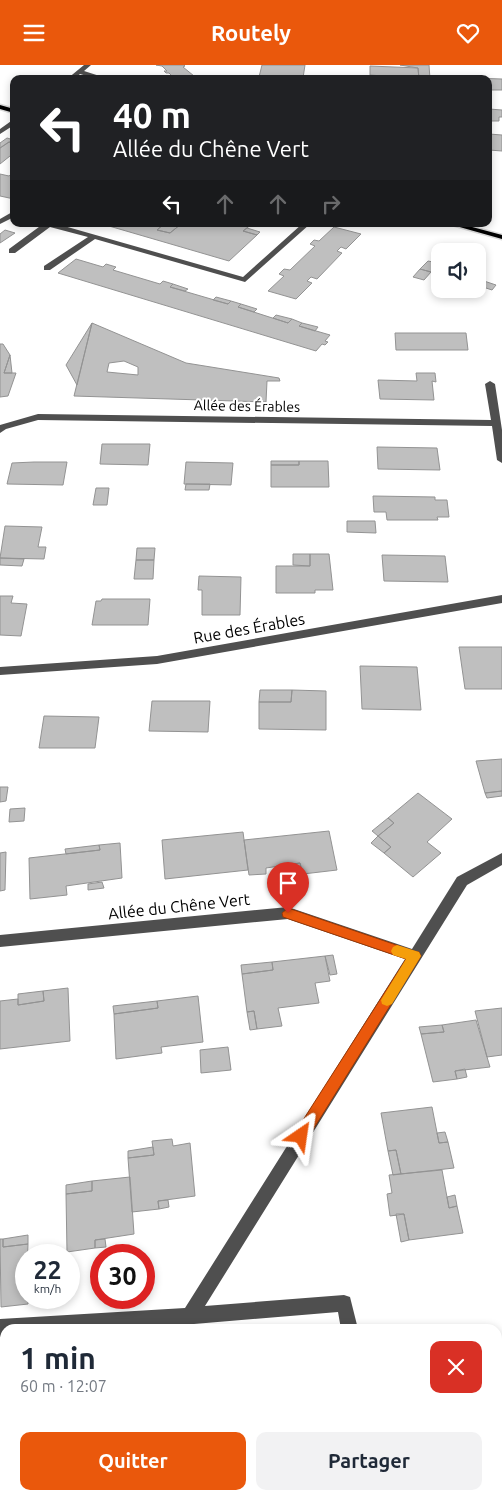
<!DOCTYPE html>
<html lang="fr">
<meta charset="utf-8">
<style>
body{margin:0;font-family:Ubuntu,sans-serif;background:#f2f2f3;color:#1f2937;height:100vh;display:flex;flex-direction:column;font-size:19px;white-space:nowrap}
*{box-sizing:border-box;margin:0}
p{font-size:16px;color:#747a83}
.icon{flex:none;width:28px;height:28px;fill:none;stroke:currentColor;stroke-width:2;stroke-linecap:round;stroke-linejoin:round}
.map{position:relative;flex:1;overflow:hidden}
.drawer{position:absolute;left:0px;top:1259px;width:502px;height:176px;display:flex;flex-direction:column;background:#fff;border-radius:15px 15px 0 0;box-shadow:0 2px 8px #0003}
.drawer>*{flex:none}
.hud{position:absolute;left:10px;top:10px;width:482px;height:152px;border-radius:10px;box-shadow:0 2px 8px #0003;background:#202124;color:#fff;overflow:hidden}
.tools{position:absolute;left:431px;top:178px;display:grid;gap:10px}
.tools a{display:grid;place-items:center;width:55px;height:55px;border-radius:10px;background:#fff;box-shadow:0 2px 8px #0003;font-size:25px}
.speed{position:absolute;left:15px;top:1179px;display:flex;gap:10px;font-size:25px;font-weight:700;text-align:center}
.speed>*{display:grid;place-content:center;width:65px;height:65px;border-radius:50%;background:#fff;box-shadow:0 2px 8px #0003;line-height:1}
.speed small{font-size:12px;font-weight:400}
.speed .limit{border:8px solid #d22;background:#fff;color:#111}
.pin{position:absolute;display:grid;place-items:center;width:42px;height:42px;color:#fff;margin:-51px -21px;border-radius:50% 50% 50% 0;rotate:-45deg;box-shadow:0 0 5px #0007}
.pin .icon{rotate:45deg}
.me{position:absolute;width:55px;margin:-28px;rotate:32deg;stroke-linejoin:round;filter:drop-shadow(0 0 4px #0008)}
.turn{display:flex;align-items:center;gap:18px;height:105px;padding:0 20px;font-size:22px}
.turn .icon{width:65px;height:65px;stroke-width:2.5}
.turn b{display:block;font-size:35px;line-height:42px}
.lanes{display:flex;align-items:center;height:48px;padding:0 20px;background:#0003;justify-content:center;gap:25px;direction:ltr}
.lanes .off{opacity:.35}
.round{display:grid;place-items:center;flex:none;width:52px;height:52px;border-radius:10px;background:#f2f2f3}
.head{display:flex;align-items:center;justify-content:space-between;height:85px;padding:0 20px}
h1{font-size:30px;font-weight:700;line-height:38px}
.action{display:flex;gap:10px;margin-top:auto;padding:10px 20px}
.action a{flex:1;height:58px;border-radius:10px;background:#ea580c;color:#fff;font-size:20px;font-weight:700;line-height:58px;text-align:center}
.action a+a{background:#f2f2f3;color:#1f2937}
header{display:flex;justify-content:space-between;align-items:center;height:65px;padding:0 20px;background:#ea580c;color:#fff;font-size:22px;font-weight:700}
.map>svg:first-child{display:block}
</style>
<header><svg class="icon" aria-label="menu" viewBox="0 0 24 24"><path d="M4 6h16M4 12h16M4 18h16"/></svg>Routely<svg class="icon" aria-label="heart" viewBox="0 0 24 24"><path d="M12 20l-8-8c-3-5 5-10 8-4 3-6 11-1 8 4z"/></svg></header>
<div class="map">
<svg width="502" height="1434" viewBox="0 0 502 1434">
<rect width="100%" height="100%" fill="#fff"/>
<path fill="#bfbfbf" stroke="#939393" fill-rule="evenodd" d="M 156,0 L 184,0 L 185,1 L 183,2 L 194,11 L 175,14 L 169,8 L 166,8 L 164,6 L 167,6 L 162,1 Z
M 262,0 L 305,0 L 303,13 L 259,12 Z
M 400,0 L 429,0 L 430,14 L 419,14 L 418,3 Z
M 370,1 L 418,3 L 419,14 L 370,10 Z
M 473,13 L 502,14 L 502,25 L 489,25 L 489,14 Z
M 489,44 L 502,45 L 502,52 L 499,52 L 499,56 L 489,56 Z
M 489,69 L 502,70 L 502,86 L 489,85 Z
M 7,73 L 14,75 L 14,78 L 9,77 L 0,83 L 0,78 Z
M 9,77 L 14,78 L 14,92 L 10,91 L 0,99 L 0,83 Z
M 14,107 L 14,134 L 0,131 L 0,109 L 9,111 Z
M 111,159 L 164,159 L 157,165 L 170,168 L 181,159 L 252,159 L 243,166 L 257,170 L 229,196 L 109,161 Z
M 164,159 L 181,159 L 170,168 L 157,165 Z
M 334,162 L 361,169 L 346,184 L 341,182 L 337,186 L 342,188 L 317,214 L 311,212 L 307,216 L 312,218 L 296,234 L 268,226 L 284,211 L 279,209 L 284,204 L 290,205 L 315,181 L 310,179 L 314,175 L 319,176 Z
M 247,163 L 260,167 L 257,170 L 243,166 Z
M 5,165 L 15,168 L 0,178 L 0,169 Z
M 76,194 L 103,202 L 106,199 L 116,202 L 113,205 L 160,219 L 163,216 L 173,219 L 170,222 L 228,239 L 231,236 L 241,239 L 238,242 L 288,258 L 292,254 L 302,258 L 299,261 L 330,270 L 325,276 L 328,277 L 325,280 L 322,279 L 316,286 L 58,208 Z
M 428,196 L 438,198 L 431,207 L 420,204 Z
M 420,204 L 431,207 L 424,215 L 413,212 Z
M 478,214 L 496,220 L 492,225 L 483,222 L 475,232 L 446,224 L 478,224 Z
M 173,219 L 188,224 L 185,226 L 170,222 Z
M 216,232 L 231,236 L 228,239 L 213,235 Z
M 241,239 L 257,244 L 254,247 L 238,242 Z
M 276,250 L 292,254 L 288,258 L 273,253 Z
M 92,258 L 186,298 L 279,313 L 280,316 L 267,316 L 266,337 L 74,331 ZM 124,296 L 138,302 L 138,310 L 107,307 L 109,298 Z
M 92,258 L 77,320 L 66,300 Z
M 302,258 L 318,262 L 315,266 L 299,261 Z
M 395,268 L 466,268 L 468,285 L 396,285 Z
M 0,279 L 3,279 L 10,290 L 4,308 L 16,308 L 8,331 L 0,332 Z
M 10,290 L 12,308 L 4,308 Z
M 416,308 L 435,308 L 436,317 L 432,316 L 434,335 L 380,334 L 378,315 L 417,316 Z
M 102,379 L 150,379 L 148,400 L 100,399 Z
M 377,382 L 437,383 L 440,405 L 378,404 Z
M 271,396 L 299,396 L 299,400 L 271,400 Z
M 299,396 L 328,396 L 329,422 L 271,422 L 271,400 L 299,400 Z
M 34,397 L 67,397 L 63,420 L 7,419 L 12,398 Z
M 186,397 L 233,398 L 231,420 L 184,419 Z
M 186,419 L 210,419 L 209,425 L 185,425 Z
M 96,423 L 109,423 L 107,440 L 93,440 Z
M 373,431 L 435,432 L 435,435 L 447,435 L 449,452 L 437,452 L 438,455 L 387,455 L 386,447 L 374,447 Z
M 347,456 L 375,456 L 376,468 L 347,467 Z
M 5,461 L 42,462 L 38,482 L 46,482 L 44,494 L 0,493 Z
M 137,483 L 155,483 L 154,495 L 136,495 Z
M 293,489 L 310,489 L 310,501 L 293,500 Z
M 310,489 L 329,489 L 333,525 L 315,525 L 315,528 L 276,528 L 276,501 L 310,501 Z
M 382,490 L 445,491 L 448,517 L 384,516 Z
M 0,493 L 24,494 L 22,501 L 0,500 Z
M 136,495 L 154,495 L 153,514 L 134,514 Z
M 199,511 L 241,512 L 240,550 L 202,550 L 202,525 L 198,525 Z
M 0,531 L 13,531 L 11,538 L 27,539 L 21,571 L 0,570 Z
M 102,534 L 150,534 L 148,560 L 92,560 L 96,536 L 101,536 Z
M 459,582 L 502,582 L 502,624 L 465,624 Z
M 360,601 L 417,602 L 421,645 L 362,644 Z
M 260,625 L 292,625 L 291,637 L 259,637 Z
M 292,625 L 326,626 L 326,665 L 259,664 L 259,637 L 291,637 Z
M 152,636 L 210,636 L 208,667 L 149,666 Z
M 44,651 L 99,652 L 95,683 L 39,683 Z
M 502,694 L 502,726 L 485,728 L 476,696 Z
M 0,722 L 8,722 L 6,736 L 0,737 Z
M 502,726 L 502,731 L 487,733 L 485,728 Z
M 418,728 L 452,754 L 427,777 L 441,788 L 413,812 L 384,788 L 391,782 L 378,771 L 394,758 L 388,753 Z
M 25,743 L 24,756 L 9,757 L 10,744 Z
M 388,753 L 394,758 L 378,771 L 372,766 Z
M 329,766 L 337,805 L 303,809 L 300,798 L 266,803 L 266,809 L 249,810 L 244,775 Z
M 243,767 L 248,805 L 165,814 L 162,775 Z
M 378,771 L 391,782 L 384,788 L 371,778 Z
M 120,778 L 122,813 L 66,821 L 67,830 L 30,834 L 29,793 L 100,785 L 99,780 Z
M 99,780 L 100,785 L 66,789 L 65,784 Z
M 6,787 L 5,825 L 0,826 L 0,788 Z
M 300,798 L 301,804 L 288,805 L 287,800 Z
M 102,817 L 104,823 L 88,825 L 88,819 Z
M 333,890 L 337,909 L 330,910 L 325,891 Z
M 325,891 L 330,916 L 315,918 L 319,938 L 278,943 L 282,961 L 257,964 L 254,946 L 247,947 L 242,909 L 273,905 L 272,897 Z
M 272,897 L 273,905 L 242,909 L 241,900 Z
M 68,923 L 70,976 L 0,984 L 0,936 L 18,934 L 18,940 L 44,936 L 43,926 Z
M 43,926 L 44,936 L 18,940 L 18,929 Z
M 198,931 L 203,977 L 161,982 L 162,988 L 116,994 L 114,949 L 158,943 L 157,936 Z
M 157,936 L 158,943 L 114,949 L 113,941 Z
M 502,943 L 502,990 L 487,992 L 475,946 Z
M 254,946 L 257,964 L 250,965 L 247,947 Z
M 476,955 L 490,1002 L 455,1006 L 457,1014 L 433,1017 L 421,969 L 444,967 L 442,960 Z
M 442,960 L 444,967 L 421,969 L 419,962 Z
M 228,982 L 231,1005 L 201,1008 L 200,985 Z
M 465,1004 L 467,1012 L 457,1014 L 455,1006 Z
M 432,1042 L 439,1078 L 448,1077 L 454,1103 L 401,1109 L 396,1085 L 388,1086 L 381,1048 Z
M 445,1067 L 448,1077 L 439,1078 L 437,1068 Z
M 172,1074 L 173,1081 L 190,1078 L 195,1131 L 158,1136 L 159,1144 L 132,1147 L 128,1093 L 154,1090 L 152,1076 Z
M 153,1082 L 154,1090 L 128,1093 L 128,1086 Z
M 396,1085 L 401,1109 L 393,1110 L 388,1086 Z
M 442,1105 L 449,1143 L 457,1141 L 463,1168 L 409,1175 L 404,1149 L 390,1151 L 387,1129 L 392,1128 L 389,1110 Z
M 130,1112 L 134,1169 L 95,1175 L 95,1183 L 67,1187 L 66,1129 L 92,1126 L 92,1116 Z
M 92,1116 L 92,1126 L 66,1129 L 66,1120 Z
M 455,1130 L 457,1141 L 449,1143 L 447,1132 Z
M 168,1135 L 169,1142 L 159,1144 L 158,1136 Z
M 396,1149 L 404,1149 L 409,1175 L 401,1177 Z
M 28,1170 L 28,1179 L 3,1182 L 3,1174 Z
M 0,1174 L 3,1174 L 3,1182 L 28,1179 L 26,1232 L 28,1232 L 28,1239 L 1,1242 Z
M 105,1174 L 106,1182 L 95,1183 L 95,1175 Z
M 5,1321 L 5,1390 L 1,1391 L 0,1401 L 0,1330 L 1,1322 Z
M 192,1430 L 263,1430 L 264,1433 L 274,1432 L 274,1434 L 193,1434 Z"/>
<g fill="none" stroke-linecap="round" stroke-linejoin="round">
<g stroke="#dbdbdb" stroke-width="3">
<path id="major" d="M 0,40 L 14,44 L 14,48 L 0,44 Z
M 449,159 L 461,159 L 502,170 L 502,174 Z"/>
</g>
<path fill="#4f4f4f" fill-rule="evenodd" d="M 84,0 L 91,0 L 84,6 L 109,14 L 97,14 L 80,9 L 74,14 L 67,14 Z
M 14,54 L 14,60 L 0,69 L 0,64 Z
M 14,146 L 14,152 L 0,159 L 0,154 Z
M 43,159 L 57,159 L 243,212 L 302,159 L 310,159 L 245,217 L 95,174 L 50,205 L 44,205 L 44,201 L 88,172 L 50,162 L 15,188 L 9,188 L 9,184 Z
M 490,316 L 495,319 L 502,365 L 502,398 L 497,395 L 492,361 L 38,355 L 6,364 L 0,368 L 0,360 L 38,349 L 491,355 L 485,319 Z
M 502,530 L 502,538 L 157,599 L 0,610 L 0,602 L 157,591 Z
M 502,788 L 502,800 L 467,820 L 205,1241 L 344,1230 L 350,1232 L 358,1264 L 341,1264 L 338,1247 L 194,1259 L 191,1264 L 173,1264 L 174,1260 L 122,1264 L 5,1264 L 5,1271 L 0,1272 L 0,1254 L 185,1243 L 405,894 L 288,854 L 0,882 L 0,870 L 288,842 L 412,884 L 457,812 Z
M 502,1327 L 502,1345 L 498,1346 L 498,1328 Z
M 66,1430 L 86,1430 L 85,1434 L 65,1434 Z"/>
<use href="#major" fill="#000" fill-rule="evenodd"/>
</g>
<path fill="#ea580c" stroke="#983908" d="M 288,843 L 414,886 L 419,887 L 421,891 L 306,1076 L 301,1078 L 296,1076 L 294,1071 L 296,1066 L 406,894 L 283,852 L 282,848 Z"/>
<path fill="#f59e0b" d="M 397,880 L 419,887 L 421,891 L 392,939 L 387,941 L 382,939 L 381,935 L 406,894 L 393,890 L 391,886 L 393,882 Z"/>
<g text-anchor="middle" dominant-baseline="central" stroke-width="4" stroke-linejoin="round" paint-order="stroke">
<g font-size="14" fill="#000" stroke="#fff">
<text transform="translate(247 341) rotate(1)">Allée des Érables</text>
</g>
<g font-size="16" fill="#000" stroke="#fff">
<text transform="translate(249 563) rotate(-10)">Rue des Érables</text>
<text transform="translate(179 841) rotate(-6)">Allée du Chêne Vert</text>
</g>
</g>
</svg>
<div class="tools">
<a><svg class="icon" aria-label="sound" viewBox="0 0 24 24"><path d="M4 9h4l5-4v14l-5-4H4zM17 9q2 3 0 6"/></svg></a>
</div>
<div class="speed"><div>22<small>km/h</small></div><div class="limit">30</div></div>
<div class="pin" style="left:288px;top:848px;background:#d93025"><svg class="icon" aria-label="arrive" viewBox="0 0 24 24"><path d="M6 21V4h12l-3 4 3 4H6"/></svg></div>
<svg class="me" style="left:301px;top:1071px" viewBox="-20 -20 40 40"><path d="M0-17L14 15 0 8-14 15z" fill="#ea580c" stroke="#fff" stroke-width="4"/></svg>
<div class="hud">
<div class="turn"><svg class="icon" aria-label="left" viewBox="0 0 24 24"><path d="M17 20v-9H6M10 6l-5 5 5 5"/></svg><div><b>40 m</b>Allée du Chêne Vert</div></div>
<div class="lanes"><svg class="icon" aria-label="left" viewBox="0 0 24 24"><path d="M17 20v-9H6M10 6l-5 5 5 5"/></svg><svg class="icon off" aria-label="ahead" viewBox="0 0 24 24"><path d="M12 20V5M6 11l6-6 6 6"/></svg><svg class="icon off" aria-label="ahead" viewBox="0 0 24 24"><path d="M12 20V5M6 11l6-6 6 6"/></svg><svg class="icon off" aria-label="right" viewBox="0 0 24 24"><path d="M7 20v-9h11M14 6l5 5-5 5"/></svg></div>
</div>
<section class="drawer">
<div class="head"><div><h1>1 min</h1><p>60 m · 12:07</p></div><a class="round" style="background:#d93025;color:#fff"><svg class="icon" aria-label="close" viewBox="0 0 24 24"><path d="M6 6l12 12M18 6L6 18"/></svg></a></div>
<div class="action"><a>Quitter</a><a>Partager</a></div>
</section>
</div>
